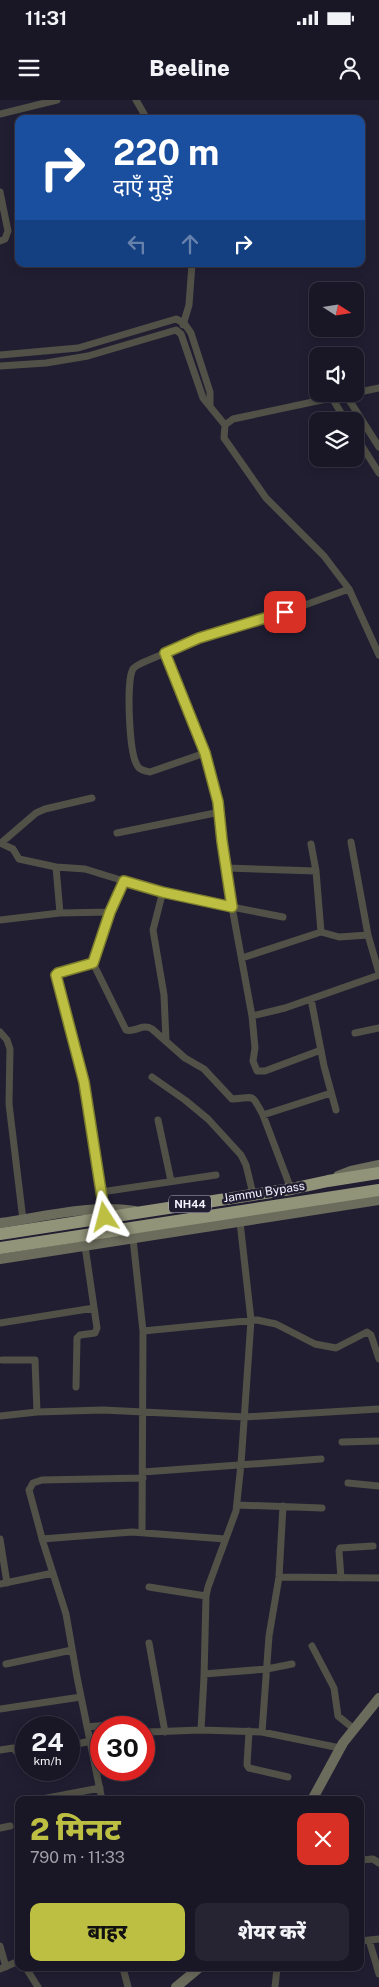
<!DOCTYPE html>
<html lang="hi">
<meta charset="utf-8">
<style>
body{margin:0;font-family:"Public Sans","Noto Sans Devanagari",sans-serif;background:#262332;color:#f1f3f6;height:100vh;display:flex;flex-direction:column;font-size:19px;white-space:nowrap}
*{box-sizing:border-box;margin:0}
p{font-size:16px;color:#9f9fa7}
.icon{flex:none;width:28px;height:28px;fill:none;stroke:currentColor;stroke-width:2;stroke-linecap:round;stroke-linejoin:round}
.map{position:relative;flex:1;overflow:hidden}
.details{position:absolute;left:15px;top:1696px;width:349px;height:175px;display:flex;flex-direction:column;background:#191626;border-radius:10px;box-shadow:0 2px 12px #0003,0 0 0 1px #373543}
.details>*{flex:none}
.top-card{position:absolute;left:15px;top:15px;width:350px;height:152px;border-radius:10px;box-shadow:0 2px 12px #0003,0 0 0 1px #373543;background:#1a4fa0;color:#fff;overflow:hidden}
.needle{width:32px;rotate:102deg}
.controls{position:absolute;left:309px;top:182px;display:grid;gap:10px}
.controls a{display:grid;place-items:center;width:55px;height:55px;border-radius:10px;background:#191626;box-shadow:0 2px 12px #0003,0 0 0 1px #373543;font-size:25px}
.speed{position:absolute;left:15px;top:1616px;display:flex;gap:10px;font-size:25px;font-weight:700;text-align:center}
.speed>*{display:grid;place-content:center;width:65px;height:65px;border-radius:50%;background:#191626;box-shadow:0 2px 12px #0003,0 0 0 1px #373543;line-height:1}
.speed small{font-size:12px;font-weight:400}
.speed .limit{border:8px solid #d22;background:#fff;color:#111}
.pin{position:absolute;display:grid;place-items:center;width:42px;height:42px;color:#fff;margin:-21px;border-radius:10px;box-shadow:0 2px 8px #0006}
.me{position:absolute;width:55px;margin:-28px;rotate:351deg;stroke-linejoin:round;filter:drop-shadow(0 0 4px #0008)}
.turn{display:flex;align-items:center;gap:18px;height:105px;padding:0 15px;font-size:22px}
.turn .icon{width:65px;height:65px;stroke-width:2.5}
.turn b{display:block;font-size:35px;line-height:42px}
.lanes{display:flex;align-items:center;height:48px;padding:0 15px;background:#0003;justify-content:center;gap:25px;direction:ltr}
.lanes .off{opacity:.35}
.round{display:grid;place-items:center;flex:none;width:52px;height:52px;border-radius:10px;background:#262332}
.overview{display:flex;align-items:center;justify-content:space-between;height:85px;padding:0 15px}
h1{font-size:30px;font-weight:800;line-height:38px;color:#bdbf43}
.button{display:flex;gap:10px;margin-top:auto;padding:10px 15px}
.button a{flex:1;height:58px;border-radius:10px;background:#bdbf43;color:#111;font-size:20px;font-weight:800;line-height:58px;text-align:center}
.button a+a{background:#262332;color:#f1f3f6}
.status{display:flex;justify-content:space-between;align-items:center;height:35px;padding:0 25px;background:#191626;direction:ltr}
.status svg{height:14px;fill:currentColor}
header{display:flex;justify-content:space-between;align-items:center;height:65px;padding:0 15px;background:#191626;font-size:22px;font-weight:800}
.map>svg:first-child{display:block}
</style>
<div class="status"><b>11:31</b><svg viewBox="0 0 49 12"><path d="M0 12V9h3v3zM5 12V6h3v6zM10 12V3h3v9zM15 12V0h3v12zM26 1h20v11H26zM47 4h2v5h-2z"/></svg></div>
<header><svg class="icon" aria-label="menu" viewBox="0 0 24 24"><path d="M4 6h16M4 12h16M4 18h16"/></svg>Beeline<svg class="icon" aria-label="person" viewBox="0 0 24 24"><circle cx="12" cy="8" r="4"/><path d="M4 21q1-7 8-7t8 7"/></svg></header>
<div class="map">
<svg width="379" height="1887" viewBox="0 0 379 1887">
<rect width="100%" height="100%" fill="#211e32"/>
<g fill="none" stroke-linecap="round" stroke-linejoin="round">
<path stroke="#515147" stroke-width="7" d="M 136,0 L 147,19
M 0,14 L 57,0
M 0,92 L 8,131 L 5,139 L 0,141
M 183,225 L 189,205 L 192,164
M 0,255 L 78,248 L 176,219 L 184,223 L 191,233 L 210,292 L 210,306
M 0,266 L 46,263 L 88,256 L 176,230 L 181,234 L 203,298 L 225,325
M 355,293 L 379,288
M 350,294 L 233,319 L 225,325 L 224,338 L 266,398 L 324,456 L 349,489 L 379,555
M 346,295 L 379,347
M 332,298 L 346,321
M 355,335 L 379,373
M 165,553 C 158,557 137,563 133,569 C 126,580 129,652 137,665 C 139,670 145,671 150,672 L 205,653
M 117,733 L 220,712
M 0,743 L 13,749 L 19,759 L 56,767 L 60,813 L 0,820
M 1,743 L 36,713 L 45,709 L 92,698
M 56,767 L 85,769 L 124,781 L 110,812 L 60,813
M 227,768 L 316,771 L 311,744
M 124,781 L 163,791 L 153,830 L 164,895 L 166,941
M 163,791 L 232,807 L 252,916 L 255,948 L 253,961 L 257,971 L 265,971 L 321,950
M 283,817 L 232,807 L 222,741 L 218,702 L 205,653 L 165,553 L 199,538 L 269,518 L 349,489
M 321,832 L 339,837 L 368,835 L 351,742
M 368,835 L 379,873
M 242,858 L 321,832 L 316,771
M 93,863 L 126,930 C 135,933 142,923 152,929 L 185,958 L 204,969 L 232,999 C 255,998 251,992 263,1015
M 311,899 L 324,966 L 336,1010
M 252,916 L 285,908 L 379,875
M 0,932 L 7,940 L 10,949 L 9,1004 L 23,1120
M 355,933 L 379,928
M 152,977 L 185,1000 L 208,1019 L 241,1055 L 246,1065 L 253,1094
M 158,1020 L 171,1081
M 291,1089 L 263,1015 L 331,993
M 101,1092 L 216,1075
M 104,1112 L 84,982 L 56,878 L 58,873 L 93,863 L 110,812
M 133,1139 L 143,1231 L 142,1432
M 0,1223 L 94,1208
M 143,1231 L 257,1220 L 276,1224 L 315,1244 L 336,1248 L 367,1232 L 371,1235 L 379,1259
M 2,1260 L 35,1260 L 37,1312
M 76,1287 L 77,1238 L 80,1235 L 95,1233 L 97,1228 L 85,1146
M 0,1316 L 37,1312 L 103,1310 L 245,1317 L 379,1309
M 342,1342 L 379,1341
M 143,1372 L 321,1359
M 348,1383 L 379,1386
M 237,1405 L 322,1408
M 0,1439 L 7,1483
M 42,1439 L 132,1432 L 225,1439
M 279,1477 L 379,1478
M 341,1478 L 339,1451 L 340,1448 L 373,1446
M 0,1484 L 53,1473
M 149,1487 L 206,1496
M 149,1543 L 165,1632
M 312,1546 L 334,1588 L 338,1616 L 354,1629
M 6,1564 L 72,1550
M 204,1574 L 267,1569 L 292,1564
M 0,1609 L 81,1597
M 87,1627 L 129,1623
M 201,1630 L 204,1577 L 206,1496 L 208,1487 L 236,1411 L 241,1364 L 251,1220 L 240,1122
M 249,1631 L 247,1665 L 249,1668 L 288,1677
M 148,1632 L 201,1630 L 262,1632 L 340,1648
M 262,1632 L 269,1536 L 279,1477 L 283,1406
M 69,1646 L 90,1641
M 0,1650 L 13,1648 L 20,1655 L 26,1655
M 137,1670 L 138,1671
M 37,1700 L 100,1688
M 102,1700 L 77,1577 L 66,1514 L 43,1442 L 29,1390 L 33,1383 L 42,1380 L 143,1378
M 0,1728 L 10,1726
M 360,1760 L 373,1759 L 379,1763
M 369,1840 L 379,1874
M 360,1841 L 379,1839
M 0,1846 L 6,1867
M 26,1868 L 38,1887
M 123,1868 L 128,1887
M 0,1869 L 19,1861
M 275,1887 L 277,1868"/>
<path stroke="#6b6c5c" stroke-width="10" d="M 338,1076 L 351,1071 L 379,1065
M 0,1123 C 44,1117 90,1104 135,1111
M 0,1159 L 379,1100
M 312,1700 L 343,1643 L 379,1598
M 176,1887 L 199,1868"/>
<path stroke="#92947a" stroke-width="12" d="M 0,1134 L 291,1089 L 328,1081 L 379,1073
M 0,1148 L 379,1090"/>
</g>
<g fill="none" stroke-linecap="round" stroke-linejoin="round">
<g stroke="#7b7c2c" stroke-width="12">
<path id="route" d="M 105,1117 L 84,982 L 56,875 L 58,873 L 93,863 L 110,812 L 124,781 L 162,792 L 232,807 L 222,741 L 218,702 L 205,653 L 165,553 L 199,538 L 285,512"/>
</g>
<use href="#route" stroke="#bdbf43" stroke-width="9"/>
</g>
<g text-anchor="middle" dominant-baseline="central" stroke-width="5" stroke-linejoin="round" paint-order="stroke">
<rect fill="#211e32" stroke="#b5b3c1" stroke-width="1" x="169" y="1095.5" width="42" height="17" rx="4"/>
<g font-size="11" font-weight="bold" fill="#f4f3fe">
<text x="190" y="1104">NH44</text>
</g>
<g font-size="12" fill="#f4f3fe" stroke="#211e32">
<text transform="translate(264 1092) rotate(-9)">Jammu Bypass</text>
</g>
</g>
</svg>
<div class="controls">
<a><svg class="needle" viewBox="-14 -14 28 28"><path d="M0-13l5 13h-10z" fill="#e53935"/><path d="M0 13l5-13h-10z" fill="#9f9fa7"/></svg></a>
<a><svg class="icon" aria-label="sound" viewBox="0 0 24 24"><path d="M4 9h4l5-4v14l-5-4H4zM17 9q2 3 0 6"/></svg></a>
<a><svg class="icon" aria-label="layers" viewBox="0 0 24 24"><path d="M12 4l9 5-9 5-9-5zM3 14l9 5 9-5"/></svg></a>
</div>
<div class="speed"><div>24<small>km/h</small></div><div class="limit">30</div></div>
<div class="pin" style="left:285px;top:512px;background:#d93025"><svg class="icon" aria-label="arrive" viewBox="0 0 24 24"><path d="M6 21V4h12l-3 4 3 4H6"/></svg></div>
<svg class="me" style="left:105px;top:1117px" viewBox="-20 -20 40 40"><path d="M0-17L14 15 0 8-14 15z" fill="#bdbf43" stroke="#fff" stroke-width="4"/></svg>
<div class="top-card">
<div class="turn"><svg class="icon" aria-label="right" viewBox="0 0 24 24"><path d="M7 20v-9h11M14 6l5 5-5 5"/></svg><div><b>220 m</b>दाएँ मुड़ें</div></div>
<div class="lanes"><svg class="icon off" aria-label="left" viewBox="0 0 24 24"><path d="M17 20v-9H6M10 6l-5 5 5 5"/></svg><svg class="icon off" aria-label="ahead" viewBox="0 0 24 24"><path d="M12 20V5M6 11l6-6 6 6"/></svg><svg class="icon" aria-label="right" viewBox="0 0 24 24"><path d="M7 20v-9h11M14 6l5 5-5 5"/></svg></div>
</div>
<section class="details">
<div class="overview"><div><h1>2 मिनट</h1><p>790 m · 11:33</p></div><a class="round" style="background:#d93025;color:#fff"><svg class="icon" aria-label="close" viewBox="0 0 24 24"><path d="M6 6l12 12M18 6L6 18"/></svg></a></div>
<div class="button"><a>बाहर</a><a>शेयर करें</a></div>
</section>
</div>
